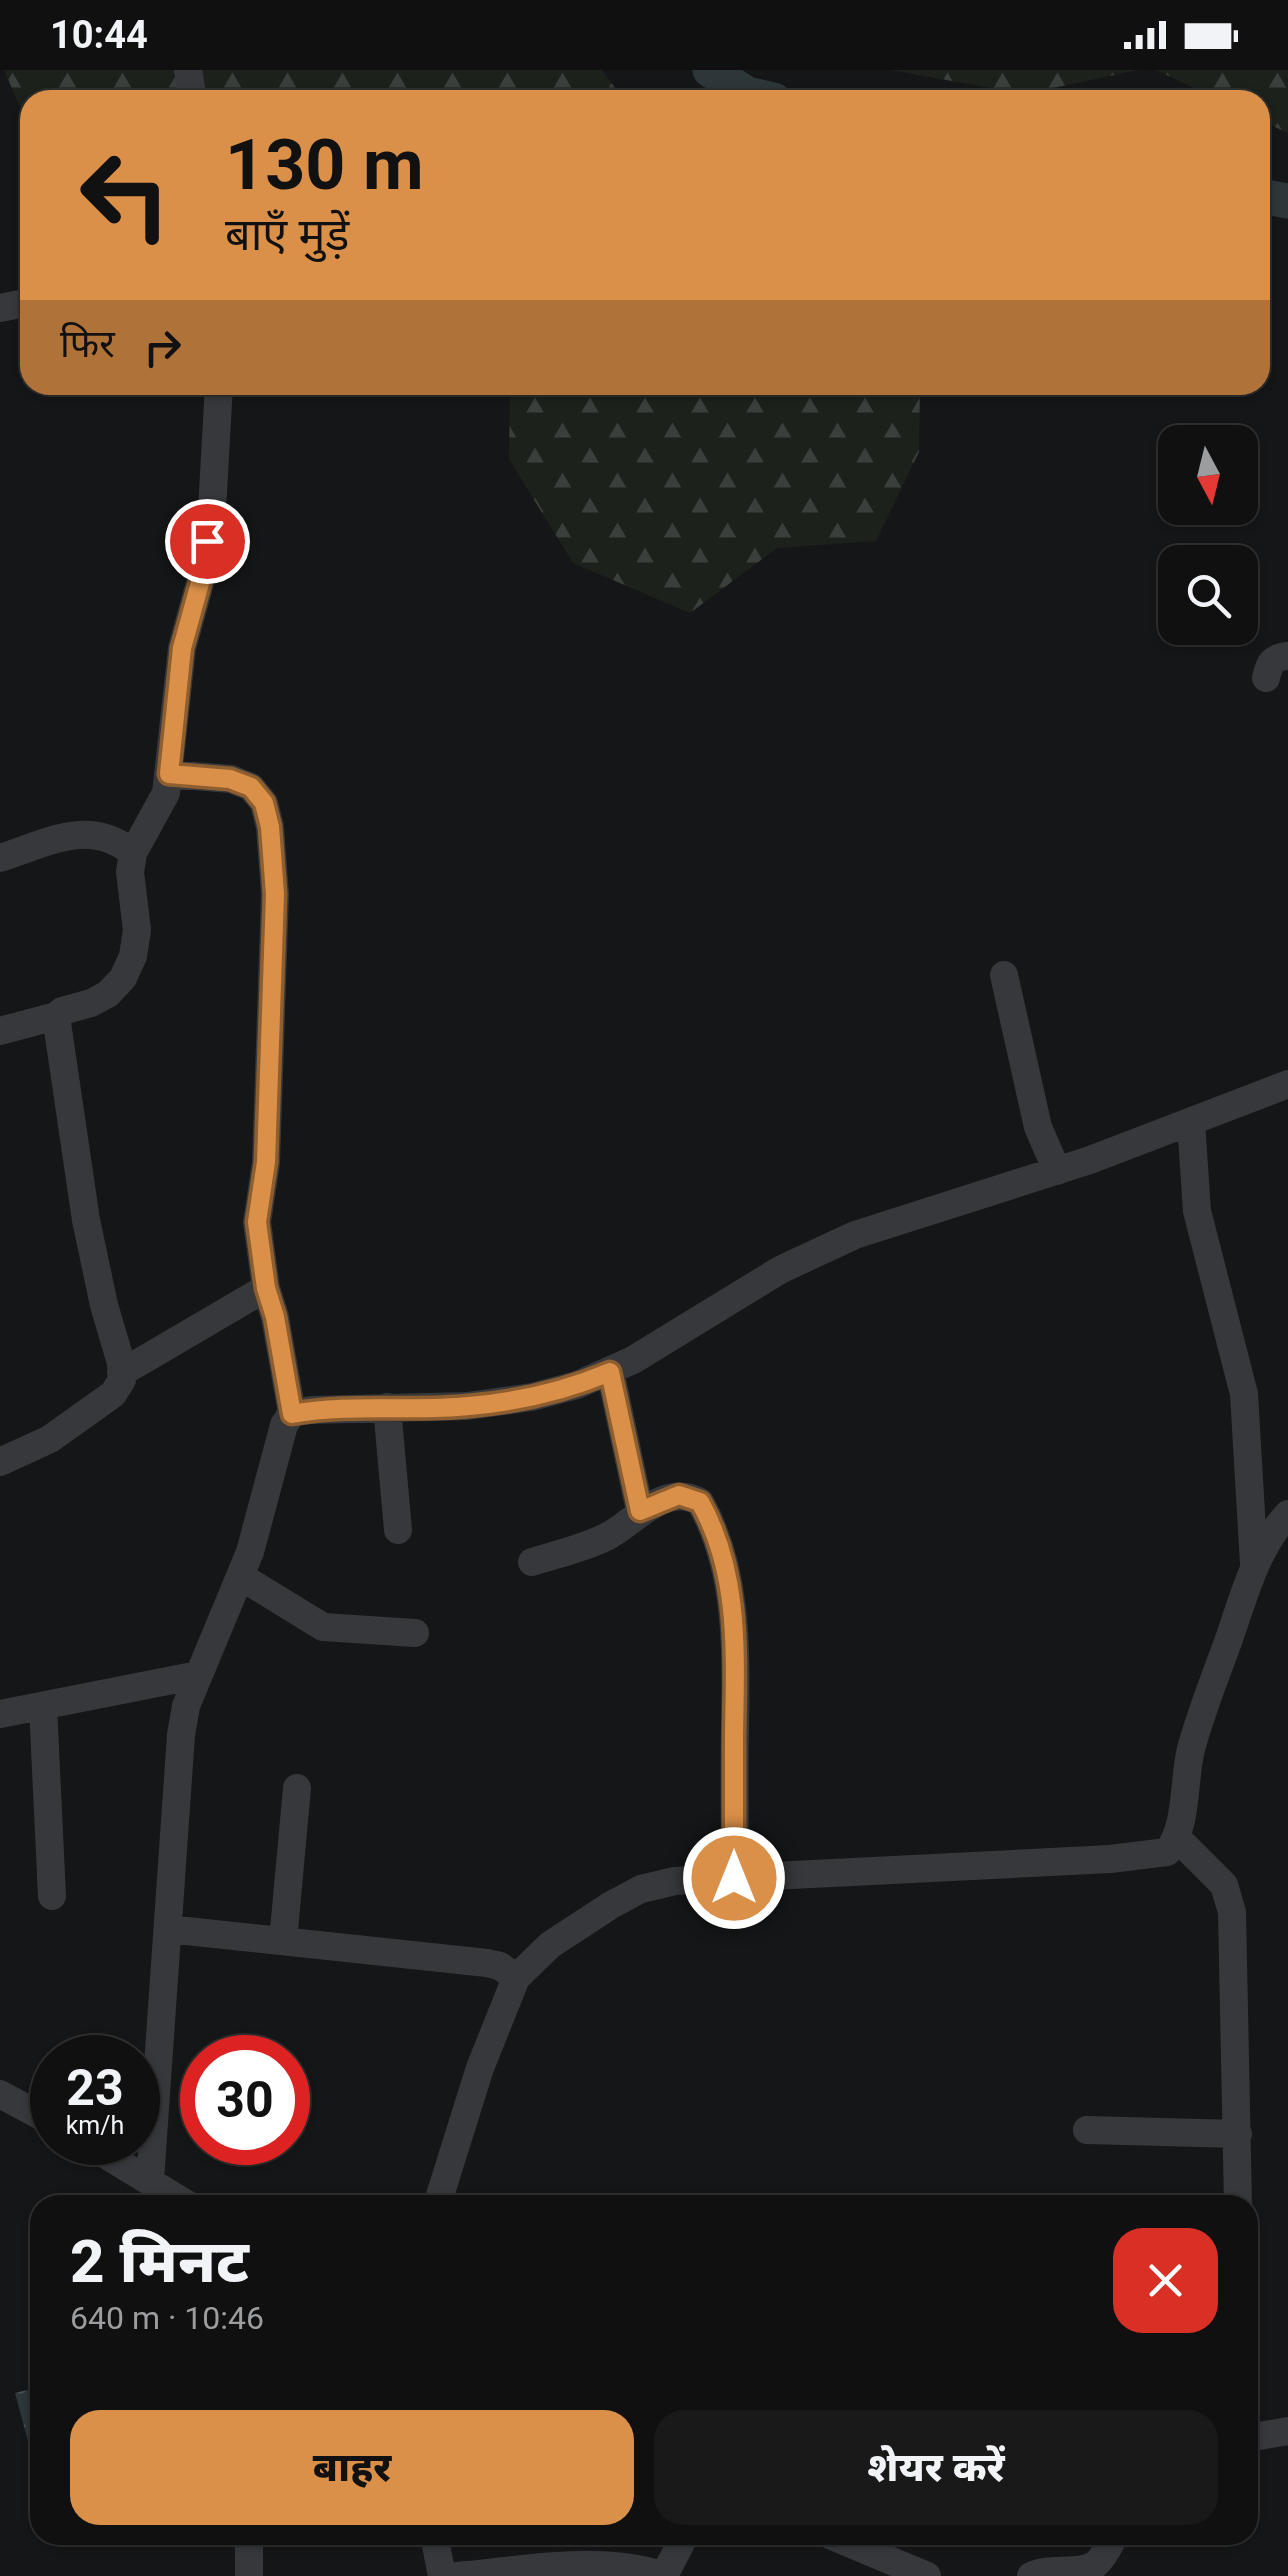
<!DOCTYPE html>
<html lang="hi">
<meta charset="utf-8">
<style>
body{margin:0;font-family:Roboto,"Noto Sans Devanagari",sans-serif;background:#19191a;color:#f1f3f6;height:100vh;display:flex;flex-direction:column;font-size:38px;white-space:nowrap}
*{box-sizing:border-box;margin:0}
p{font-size:32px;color:#9c9d9f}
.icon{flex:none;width:55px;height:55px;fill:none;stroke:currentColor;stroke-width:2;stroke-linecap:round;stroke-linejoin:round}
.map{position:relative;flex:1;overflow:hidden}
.panel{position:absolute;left:30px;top:2125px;width:1228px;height:350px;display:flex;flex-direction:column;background:#101011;border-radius:30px;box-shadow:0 2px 8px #0004,0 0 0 2px #303031}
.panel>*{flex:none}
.guide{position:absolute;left:20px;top:20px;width:1250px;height:305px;border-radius:30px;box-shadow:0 2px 8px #0004,0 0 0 2px #303031;background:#db9049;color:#111;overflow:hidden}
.needle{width:65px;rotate:173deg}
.tools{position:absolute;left:1158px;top:355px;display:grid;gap:20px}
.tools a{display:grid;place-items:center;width:100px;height:100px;border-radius:20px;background:#101011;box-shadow:0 2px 8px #0004,0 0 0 2px #303031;font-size:50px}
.speed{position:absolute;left:30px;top:1965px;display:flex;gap:20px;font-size:50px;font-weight:700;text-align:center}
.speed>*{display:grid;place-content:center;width:130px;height:130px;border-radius:50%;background:#101011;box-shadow:0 2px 8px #0004,0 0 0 2px #303031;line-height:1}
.speed small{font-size:25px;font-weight:400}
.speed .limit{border:15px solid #d22;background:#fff;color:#111}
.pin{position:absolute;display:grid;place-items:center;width:85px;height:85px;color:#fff;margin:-42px;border:5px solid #fff;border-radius:50%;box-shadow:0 2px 10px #0007}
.me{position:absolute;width:110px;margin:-55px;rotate:0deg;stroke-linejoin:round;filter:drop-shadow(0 0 8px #0008)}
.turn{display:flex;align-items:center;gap:35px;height:210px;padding:0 40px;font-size:45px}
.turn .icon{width:130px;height:130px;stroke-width:2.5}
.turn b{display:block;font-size:70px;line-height:85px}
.then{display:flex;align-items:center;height:95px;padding:0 40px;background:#0003;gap:20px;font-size:38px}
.round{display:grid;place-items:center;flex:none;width:105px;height:105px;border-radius:30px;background:#19191a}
.summary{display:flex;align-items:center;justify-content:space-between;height:170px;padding:0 40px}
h1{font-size:60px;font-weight:800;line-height:75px}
.cta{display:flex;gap:20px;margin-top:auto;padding:20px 40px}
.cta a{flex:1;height:115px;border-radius:30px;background:#db9049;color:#111;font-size:40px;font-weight:800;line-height:115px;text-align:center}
.cta a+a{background:#19191a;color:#f1f3f6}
.status{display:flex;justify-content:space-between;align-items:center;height:70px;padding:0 50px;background:#101011;direction:ltr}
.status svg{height:28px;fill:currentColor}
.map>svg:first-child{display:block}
</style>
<div class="status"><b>10:44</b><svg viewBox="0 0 49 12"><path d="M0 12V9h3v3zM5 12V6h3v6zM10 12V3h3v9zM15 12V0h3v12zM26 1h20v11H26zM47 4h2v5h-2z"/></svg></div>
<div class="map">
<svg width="1288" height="2506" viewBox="0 0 1288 2506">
<defs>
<pattern id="forest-firs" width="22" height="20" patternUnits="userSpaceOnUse" patternTransform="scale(2.5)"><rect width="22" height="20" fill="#1c211c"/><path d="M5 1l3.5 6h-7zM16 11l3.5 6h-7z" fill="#3a3f3b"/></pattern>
<pattern id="water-ripples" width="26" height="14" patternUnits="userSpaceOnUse" patternTransform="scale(2.5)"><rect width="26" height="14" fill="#2d3639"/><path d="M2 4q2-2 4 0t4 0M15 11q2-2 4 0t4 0" fill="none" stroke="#495153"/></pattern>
</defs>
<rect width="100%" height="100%" fill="#151617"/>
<path fill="url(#forest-firs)" d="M 4,0 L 602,0 L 615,18 L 610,30 L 30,30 L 30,60 Z
M 890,0 L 1138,0 L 1025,24 Z
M 1156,0 L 1288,0 L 1288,63 L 1260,50 L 1260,30 L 1219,30 Z
M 510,315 L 920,315 L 919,382 L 876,471 L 777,478 L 690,543 L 573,493 L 509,389 Z"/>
<path fill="url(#water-ripples)" d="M 40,2317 L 40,2416 L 15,2323 Z"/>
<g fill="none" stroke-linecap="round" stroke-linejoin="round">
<path stroke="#2d3639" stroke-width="35" d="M 710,0 L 747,24 L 774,30
M 1260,126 L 1288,131"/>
<path stroke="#37383b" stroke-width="28" d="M 188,0 L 193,30
M 0,238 L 30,232
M 1266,608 C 1269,594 1272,587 1288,586
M 169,704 L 231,709 L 251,717 L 264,733 L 270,757 L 275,824 L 266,1093 L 257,1152 L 266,1218 L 275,1247 L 292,1343
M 0,788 C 48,773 89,747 133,783
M 1004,905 L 1038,1057 L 1057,1101
M 0,961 L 56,946
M 1191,1052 L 1197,1141 L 1244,1324 L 1254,1494
M 610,1301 L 640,1441
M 121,1303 L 266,1218
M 387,1337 L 398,1460
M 0,1392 L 50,1369 L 113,1324 L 122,1310 L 121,1293 L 104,1235 L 86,1150 L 56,946 L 62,941 L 91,933 L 108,924 L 123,908 L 133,886 L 137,860 L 130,802 L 133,783 L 166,723 L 182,578 L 203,502 L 212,440 L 219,315
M 532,1492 C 557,1484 585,1478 608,1466 C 636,1451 665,1412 700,1432 C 739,1501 736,1583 735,1660 C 734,1709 735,1758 735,1808
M 240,1506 L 323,1557 L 415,1563
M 43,1636 L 52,1826
M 0,1644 L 198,1605
M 1178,1769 L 1224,1815 L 1232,1842 L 1238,2135
M 168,1859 L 487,1893 L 500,1896 L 516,1908
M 283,1871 L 297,1718
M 0,2024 L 52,2052
M 1087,2060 L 1238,2064
M 85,2072 L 188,2135
M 150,2110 L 181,1665 L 186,1636 L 250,1482 L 284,1355 L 292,1343 L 311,1340 L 467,1336 L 532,1327 L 577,1315 L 633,1290 L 780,1200 L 855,1165 L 1090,1090 L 1288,1014
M 437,2135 L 480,1998 L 516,1908 L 550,1875 L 611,1835 L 641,1819 L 675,1811 L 1110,1789 L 1167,1782 C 1188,1757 1183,1711 1191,1679 C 1201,1642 1216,1605 1229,1569 C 1244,1526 1256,1478 1288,1444
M 1248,2368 L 1288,2361
M 249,2465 L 249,2506
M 434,2465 L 442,2506
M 830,2465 L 927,2506
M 458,2506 C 525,2500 600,2484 664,2506
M 664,2506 L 685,2465
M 1031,2506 C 1051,2496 1079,2506 1096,2494 C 1104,2487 1110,2474 1115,2465"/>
</g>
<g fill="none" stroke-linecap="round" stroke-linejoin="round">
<g stroke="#8e5e2f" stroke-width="25">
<path id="route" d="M 207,471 L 203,502 L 182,578 L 169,704 L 230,709 L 251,717 L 264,733 L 270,757 L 275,824 L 266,1092 L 257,1152 L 266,1218 L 275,1247 L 292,1344 C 350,1333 410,1342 469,1336 C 517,1332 565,1321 610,1302 L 640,1441 L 679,1425 L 700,1432 C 741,1505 735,1587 734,1667 C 734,1714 734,1761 734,1808"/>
</g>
<use href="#route" stroke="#db9049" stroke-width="18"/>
</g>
</svg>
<div class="tools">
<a><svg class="needle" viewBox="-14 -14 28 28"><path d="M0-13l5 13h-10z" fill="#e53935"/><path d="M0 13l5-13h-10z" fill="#9c9d9f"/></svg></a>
<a><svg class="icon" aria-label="search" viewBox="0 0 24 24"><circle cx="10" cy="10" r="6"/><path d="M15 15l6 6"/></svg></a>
</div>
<div class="speed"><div>23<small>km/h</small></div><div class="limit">30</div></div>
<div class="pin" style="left:207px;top:471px;background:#d93025"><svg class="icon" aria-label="arrive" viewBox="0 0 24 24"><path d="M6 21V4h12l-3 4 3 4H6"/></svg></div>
<svg class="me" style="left:734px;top:1808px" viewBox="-20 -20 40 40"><circle r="17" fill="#db9049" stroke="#fff" stroke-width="3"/><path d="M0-11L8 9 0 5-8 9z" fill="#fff"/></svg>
<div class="guide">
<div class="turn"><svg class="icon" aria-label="left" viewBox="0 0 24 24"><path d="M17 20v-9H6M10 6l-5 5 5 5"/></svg><div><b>130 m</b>बाएँ मुड़ें</div></div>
<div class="then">फिर<svg class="icon" aria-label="right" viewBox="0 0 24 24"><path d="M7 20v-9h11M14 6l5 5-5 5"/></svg></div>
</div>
<section class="panel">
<div class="summary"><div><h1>2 मिनट</h1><p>640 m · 10:46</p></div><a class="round" style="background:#d93025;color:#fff"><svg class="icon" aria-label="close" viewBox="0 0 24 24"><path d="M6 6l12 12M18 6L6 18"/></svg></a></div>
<div class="cta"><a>बाहर</a><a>शेयर करें</a></div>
</section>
</div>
